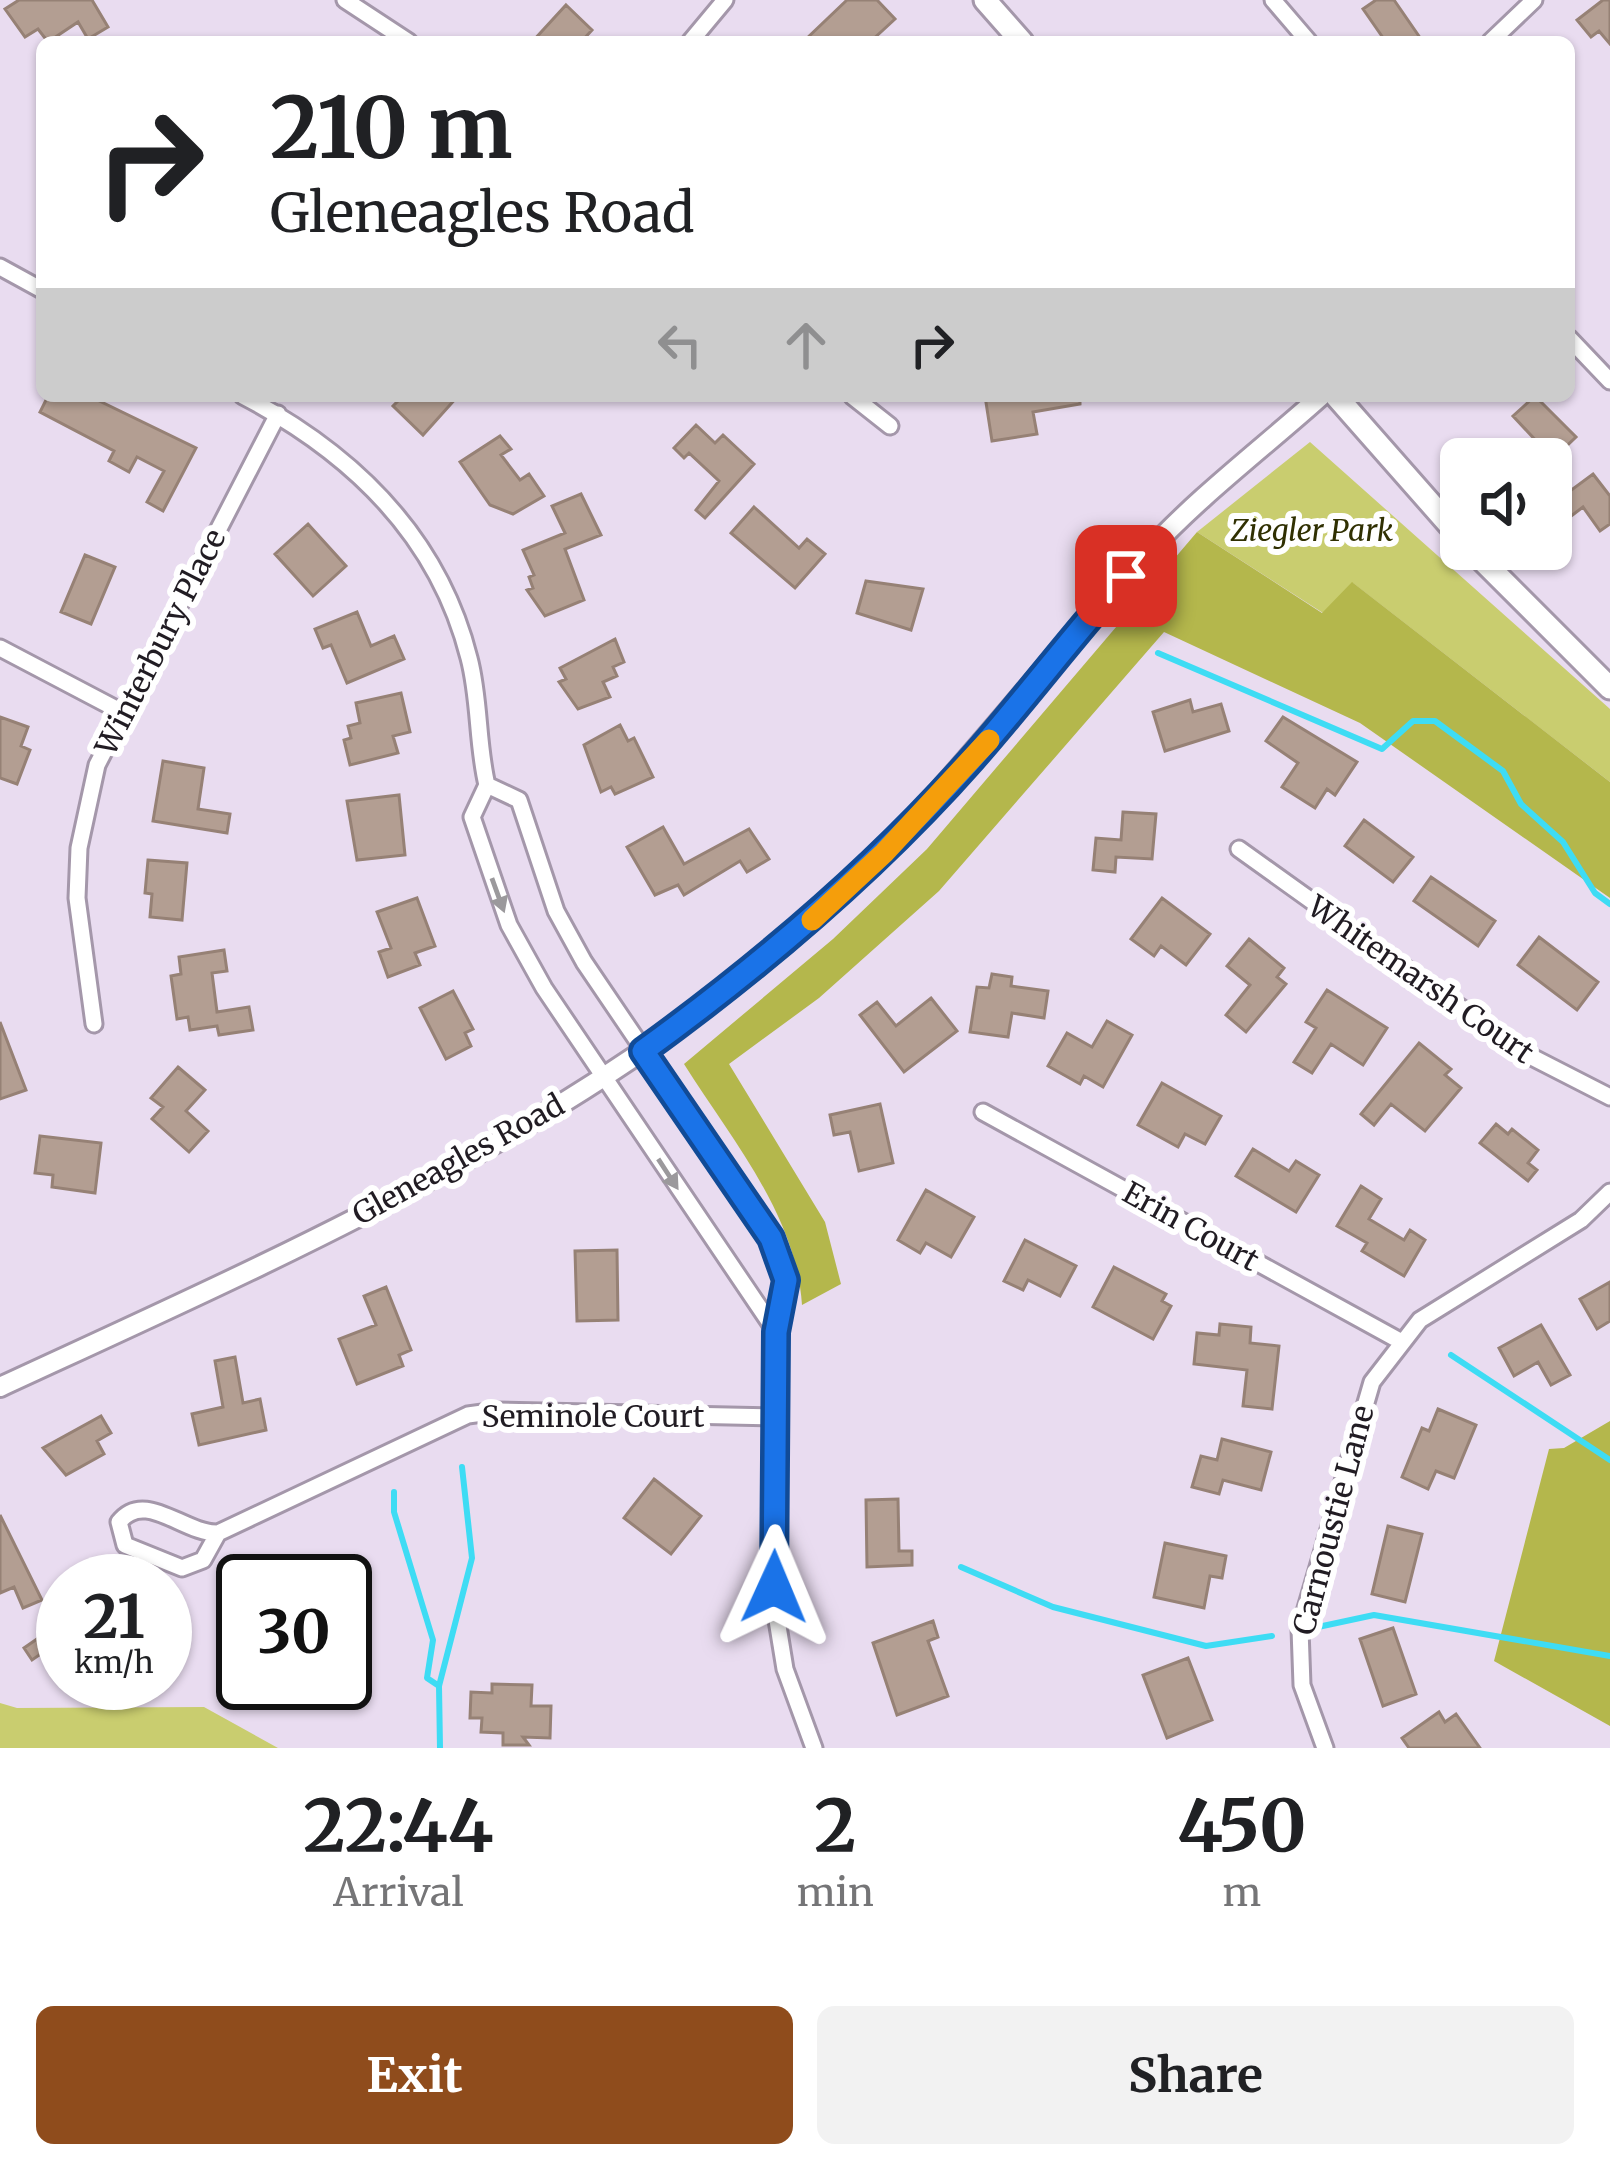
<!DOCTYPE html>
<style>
body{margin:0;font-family:Merriweather,serif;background:#f2f2f2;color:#202124;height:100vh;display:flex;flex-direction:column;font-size:45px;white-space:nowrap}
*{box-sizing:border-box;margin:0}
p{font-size:39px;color:#757577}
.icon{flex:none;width:66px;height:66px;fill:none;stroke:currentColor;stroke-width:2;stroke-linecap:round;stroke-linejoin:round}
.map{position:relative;height:1748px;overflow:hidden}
.panel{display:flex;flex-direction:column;background:#fff;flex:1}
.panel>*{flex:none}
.hud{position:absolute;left:36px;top:36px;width:1539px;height:366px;border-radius:18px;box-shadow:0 3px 9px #0004;background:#fff;color:#202124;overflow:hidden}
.controls{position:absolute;left:1440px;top:438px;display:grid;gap:24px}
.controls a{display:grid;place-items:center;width:132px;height:132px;border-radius:18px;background:#fff;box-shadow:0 3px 9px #0004;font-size:60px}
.speed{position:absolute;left:36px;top:1554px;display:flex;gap:24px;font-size:60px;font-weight:700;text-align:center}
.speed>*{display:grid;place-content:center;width:156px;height:156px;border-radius:50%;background:#fff;box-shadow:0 3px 9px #0004;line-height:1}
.speed small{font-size:30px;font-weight:400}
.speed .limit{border:6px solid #111;border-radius:18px;background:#fff;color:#111}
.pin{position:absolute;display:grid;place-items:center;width:102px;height:102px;color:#fff;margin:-51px;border-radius:24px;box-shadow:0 6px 18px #0006}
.me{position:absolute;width:132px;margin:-66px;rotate:1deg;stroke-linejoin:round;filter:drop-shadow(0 0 9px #0008)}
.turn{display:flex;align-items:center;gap:42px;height:252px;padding:0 36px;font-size:54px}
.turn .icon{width:156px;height:156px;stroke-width:2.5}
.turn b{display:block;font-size:84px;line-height:102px}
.lanes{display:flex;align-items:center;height:114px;padding:0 36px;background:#0003;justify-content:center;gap:60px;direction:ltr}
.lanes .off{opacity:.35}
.eta{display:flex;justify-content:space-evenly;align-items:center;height:204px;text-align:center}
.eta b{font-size:72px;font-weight:700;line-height:84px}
.button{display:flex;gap:24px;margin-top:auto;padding:24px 36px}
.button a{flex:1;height:138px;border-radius:18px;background:#8f4c1c;color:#fff;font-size:48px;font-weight:700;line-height:138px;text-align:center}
.button a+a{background:#f2f2f2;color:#202124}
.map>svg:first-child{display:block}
</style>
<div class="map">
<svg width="1610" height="1748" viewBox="0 0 1610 1748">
<rect width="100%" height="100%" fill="#e9dcf0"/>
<path fill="#c9cd6f" d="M 1310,442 L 1610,709 L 1610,782 L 1353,583 L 1323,613 L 1197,532 Z
M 0,1703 L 17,1708 L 204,1707 L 278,1748 L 0,1748 Z"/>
<path fill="#b4b74c" d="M 1197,532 L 1322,613 L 1352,582 L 1610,782 L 1610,898 L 1360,723 L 1164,632 L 939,891 L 819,998 L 729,1064 L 825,1222 L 841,1284 L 802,1305 C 796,1214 731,1139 684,1064 L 833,939 L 927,849 Z
M 1610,1421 L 1610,1726 L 1494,1661 L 1549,1449 L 1564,1448 Z"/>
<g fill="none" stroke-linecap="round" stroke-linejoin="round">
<path stroke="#3edcf4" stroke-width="6" d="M 1158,653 L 1382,749 L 1413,721 L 1435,721 L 1503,771 L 1521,804 L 1563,842 L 1595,893 L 1610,904
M 1451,1355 L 1610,1460
M 394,1492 L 394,1512 L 433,1640 L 427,1678 L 439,1686
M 961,1567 L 1053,1607 L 1206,1646 L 1272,1636
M 1318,1627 L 1374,1615 L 1610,1656
M 440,1748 L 439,1686 L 472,1558 L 462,1467"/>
</g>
<path fill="#b39e92" stroke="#968175" stroke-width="3" d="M 19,0 L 92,0 L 108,27 L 88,39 L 78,22 L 48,42 L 38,29 L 25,37 L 5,9 Z
M 847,0 L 877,0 L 895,19 L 870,42 L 803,42 Z
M 1376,0 L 1394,0 L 1423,42 L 1386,42 L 1363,9 Z
M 1603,0 L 1610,0 L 1610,44 L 1599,31 L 1591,37 L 1577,20 Z
M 566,5 L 592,30 L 581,42 L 532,42 Z
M 48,396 L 89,396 L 196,448 L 163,511 L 147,502 L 164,471 L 137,457 L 129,472 L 109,461 L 114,451 L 40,412 Z
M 403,396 L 458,396 L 423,435 L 393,406 Z
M 985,396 L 1080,396 L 1080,404 L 1033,412 L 1037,434 L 992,441 Z
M 1535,396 L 1576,437 L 1553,459 L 1513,416 Z
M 696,425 L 715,443 L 723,435 L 754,464 L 705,518 L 696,510 L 719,481 L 689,453 L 684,458 L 674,448 Z
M 500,436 L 511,449 L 501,455 L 520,480 L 529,474 L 544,496 L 513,514 L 490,505 L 460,462 Z
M 1593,474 L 1610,496 L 1610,524 L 1600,531 L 1583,507 L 1558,526 L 1551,505 Z
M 581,494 L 601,535 L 565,549 L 584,600 L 545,616 L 527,590 L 533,588 L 529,577 L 534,575 L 523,550 L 565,533 L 552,506 Z
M 754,507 L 799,548 L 807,539 L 825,554 L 795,588 L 731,533 Z
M 308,524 L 346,566 L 313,596 L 275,554 Z
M 85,555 L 115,567 L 91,624 L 61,612 Z
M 866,581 L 923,589 L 911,630 L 857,613 Z
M 357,612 L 371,646 L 394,636 L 404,659 L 347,683 L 331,645 L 323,648 L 315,629 Z
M 615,639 L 624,662 L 613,667 L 617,676 L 603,682 L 610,697 L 578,709 L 559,682 L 566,679 L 560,668 Z
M 401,693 L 410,732 L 393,736 L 398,753 L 350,765 L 344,740 L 351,738 L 348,726 L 360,723 L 356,703 Z
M 1190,700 L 1193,712 L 1221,704 L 1229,731 L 1165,751 L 1153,712 Z
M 0,717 L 28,727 L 21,746 L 30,750 L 17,784 L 0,778 Z
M 1283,717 L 1357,762 L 1335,795 L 1327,789 L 1315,808 L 1282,787 L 1298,763 L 1266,741 Z
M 620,725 L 628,741 L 634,738 L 653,777 L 615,794 L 611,787 L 601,792 L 584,745 Z
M 163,761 L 204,768 L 198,809 L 230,814 L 227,833 L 153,821 Z
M 399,795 L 405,855 L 357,860 L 347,801 Z
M 1123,812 L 1156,814 L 1152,859 L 1116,857 L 1115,872 L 1093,870 L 1096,838 L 1121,840 Z
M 1364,820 L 1413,857 L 1393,882 L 1345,846 Z
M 663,827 L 684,864 L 749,829 L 769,859 L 747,872 L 740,861 L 684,895 L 678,885 L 655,895 L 627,847 Z
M 148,860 L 187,863 L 182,920 L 150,917 L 152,894 L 145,893 Z
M 1431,877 L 1495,921 L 1478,946 L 1414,901 Z
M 417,898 L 435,946 L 415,953 L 420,965 L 388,977 L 379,952 L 391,948 L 377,912 Z
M 1162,898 L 1210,934 L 1186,965 L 1161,946 L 1154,956 L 1131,939 Z
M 1539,937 L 1598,982 L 1577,1010 L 1518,965 Z
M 1249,939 L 1284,968 L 1277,977 L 1286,984 L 1246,1032 L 1226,1015 L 1250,985 L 1227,966 Z
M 224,950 L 227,971 L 212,973 L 217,1012 L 249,1007 L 253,1030 L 219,1035 L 217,1026 L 190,1030 L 188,1017 L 177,1019 L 171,976 L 181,974 L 179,957 Z
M 992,974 L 1012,977 L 1011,986 L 1048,991 L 1044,1018 L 1012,1013 L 1008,1037 L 970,1032 L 977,987 L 989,988 Z
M 1327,990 L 1387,1028 L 1363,1065 L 1331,1044 L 1312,1073 L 1294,1062 L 1316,1028 L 1306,1022 Z
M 453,991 L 473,1029 L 465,1033 L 471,1046 L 446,1059 L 420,1008 Z
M 931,998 L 957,1031 L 904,1072 L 860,1015 L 877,1002 L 896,1026 Z
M 1107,1021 L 1132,1035 L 1103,1087 L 1084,1076 L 1080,1084 L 1048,1066 L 1067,1033 L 1092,1047 Z
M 0,1022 L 26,1090 L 0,1099 Z
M 1419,1043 L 1451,1069 L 1445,1075 L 1461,1088 L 1425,1131 L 1391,1104 L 1374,1125 L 1361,1114 Z
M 178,1067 L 205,1090 L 186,1111 L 208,1131 L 189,1152 L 152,1119 L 163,1107 L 151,1098 Z
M 1162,1083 L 1221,1116 L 1205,1144 L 1185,1134 L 1178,1147 L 1138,1125 Z
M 880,1104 L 893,1163 L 859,1171 L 850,1132 L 834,1135 L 830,1115 Z
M 1496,1124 L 1508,1134 L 1512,1129 L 1538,1150 L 1528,1163 L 1537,1170 L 1528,1181 L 1480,1143 Z
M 40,1136 L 101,1143 L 95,1193 L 52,1187 L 53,1175 L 35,1173 Z
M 1253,1149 L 1289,1171 L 1296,1161 L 1319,1175 L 1296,1212 L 1236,1176 Z
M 1361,1186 L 1381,1199 L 1369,1219 L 1404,1240 L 1410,1230 L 1425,1240 L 1404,1276 L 1362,1251 L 1367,1243 L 1337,1226 Z
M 926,1190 L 974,1217 L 951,1257 L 926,1243 L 920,1253 L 898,1240 Z
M 1025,1240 L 1076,1266 L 1060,1296 L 1028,1280 L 1023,1290 L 1004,1281 Z
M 617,1250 L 618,1320 L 577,1321 L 575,1251 Z
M 1114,1267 L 1166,1294 L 1162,1301 L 1171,1306 L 1153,1339 L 1093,1307 Z
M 1610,1282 L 1610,1321 L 1597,1329 L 1580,1299 Z
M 386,1287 L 411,1350 L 399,1355 L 403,1366 L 357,1384 L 339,1339 L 376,1325 L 364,1296 Z
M 1220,1324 L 1251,1327 L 1250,1343 L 1279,1346 L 1272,1409 L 1243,1406 L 1247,1370 L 1194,1364 L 1197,1333 L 1219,1335 Z
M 1541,1325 L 1570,1375 L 1551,1385 L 1538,1362 L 1514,1376 L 1499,1348 Z
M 235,1357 L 243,1403 L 260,1399 L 266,1430 L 199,1445 L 192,1414 L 223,1407 L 215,1361 Z
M 1438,1409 L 1476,1425 L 1454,1478 L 1436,1471 L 1428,1489 L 1402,1477 L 1422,1428 L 1429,1431 Z
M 101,1416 L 111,1433 L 97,1441 L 104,1454 L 66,1475 L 43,1448 Z
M 1222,1439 L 1271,1452 L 1261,1490 L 1223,1480 L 1219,1494 L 1192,1487 L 1201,1456 L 1217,1460 Z
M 654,1479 L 701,1516 L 671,1554 L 624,1518 Z
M 898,1499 L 899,1551 L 912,1551 L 912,1565 L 867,1567 L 866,1500 Z
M 0,1515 L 42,1600 L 23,1608 L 14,1587 L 0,1593 Z
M 1388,1526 L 1422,1534 L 1405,1602 L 1372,1594 Z
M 1165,1543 L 1226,1556 L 1222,1578 L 1210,1576 L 1204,1608 L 1154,1597 Z
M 366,1594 L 370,1658 L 345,1660 L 345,1595 Z
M 63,1609 L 63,1685 L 42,1653 L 32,1660 L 24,1648 L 50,1630 L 43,1622 Z
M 933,1621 L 938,1637 L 928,1641 L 948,1696 L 897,1715 L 873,1643 Z
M 1393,1628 L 1416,1694 L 1383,1706 L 1360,1639 Z
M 1188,1658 L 1212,1720 L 1167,1738 L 1143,1675 Z
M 492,1684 L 532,1685 L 531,1706 L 551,1706 L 550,1738 L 523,1737 L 529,1745 L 503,1745 L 503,1733 L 481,1732 L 482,1718 L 470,1718 L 471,1692 L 492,1693 Z
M 1439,1712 L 1445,1722 L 1456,1714 L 1480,1748 L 1409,1748 L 1402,1738 Z"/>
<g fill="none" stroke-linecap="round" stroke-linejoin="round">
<g stroke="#a497aa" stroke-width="21">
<path id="minor" d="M 345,0 L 409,42
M 1273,0 L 1309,42
M 690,42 L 725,0
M 1490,42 L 1534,0
M 0,267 L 42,290
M 1569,338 L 1610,381
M 243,396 C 352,453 438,535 469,658 C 480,699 477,744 487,785
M 852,396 L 890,426
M 0,648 L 120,711
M 487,785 L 519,800 L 556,911 L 584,962 L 771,1238 L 786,1280 L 776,1332 L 777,1620 L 785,1669 L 814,1748
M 487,785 L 472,817 L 509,925 L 544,988 L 776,1332
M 1239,849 L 1524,1053 L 1610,1097
M 94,1024 L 77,898 L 79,848 L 97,765 L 278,414
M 983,1112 L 1400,1341
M 218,1533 L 203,1560 L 182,1568 L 125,1545 L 119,1522 C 145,1489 184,1534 218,1533 L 468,1415 L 497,1411 L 777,1417
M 1325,1748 L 1302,1685 L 1300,1629 L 1372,1382 L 1420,1320 L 1581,1220 L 1610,1192"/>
</g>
<g stroke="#a497aa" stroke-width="24">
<path id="tertiary" d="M 0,1387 C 281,1257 574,1130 809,923 C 935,811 1031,676 1146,554 C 1199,496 1263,448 1321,396"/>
</g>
<g stroke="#a497aa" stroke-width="27">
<path id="secondary" d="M 985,0 L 1022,42
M 1336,396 L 1461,538
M 1471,549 L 1610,688"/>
</g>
<use href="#minor" stroke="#fff" stroke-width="15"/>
<use href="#tertiary" stroke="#fff" stroke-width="18"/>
<use href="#secondary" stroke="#fff" stroke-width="21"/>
</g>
<defs><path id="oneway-solid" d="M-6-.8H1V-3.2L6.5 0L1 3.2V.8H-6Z" transform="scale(3)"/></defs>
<g fill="#9b999c">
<use href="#oneway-solid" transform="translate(498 895) rotate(70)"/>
<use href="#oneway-solid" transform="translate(668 1174) rotate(57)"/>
</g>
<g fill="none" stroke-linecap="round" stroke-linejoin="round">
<g stroke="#114b97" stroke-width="30">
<path id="route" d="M 774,1587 L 776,1332 L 786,1280 L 771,1238 L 643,1051 C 763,964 874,870 972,759 C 1025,699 1073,635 1126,576"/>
</g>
<use href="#route" stroke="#1a73e8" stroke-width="21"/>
<path stroke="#f59e0b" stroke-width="21" d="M 812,920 L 884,853 L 989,740"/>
</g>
<g text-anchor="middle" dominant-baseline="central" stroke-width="12" stroke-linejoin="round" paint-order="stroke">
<g font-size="30" font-style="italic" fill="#303002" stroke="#fff">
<text x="1312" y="530">Ziegler Park</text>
</g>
<g font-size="30" fill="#211c23" stroke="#fff">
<text transform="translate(160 642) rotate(-63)">Winterbury Place</text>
<text transform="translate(1421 979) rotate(35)">Whitemarsh Court</text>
<text transform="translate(458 1159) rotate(-29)">Gleneagles Road</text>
<text transform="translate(1191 1226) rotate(29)">Erin Court</text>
<text x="593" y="1416">Seminole Court</text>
<text transform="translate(1333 1520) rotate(-75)">Carnoustie Lane</text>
</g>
</g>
</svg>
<div class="controls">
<a><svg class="icon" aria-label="sound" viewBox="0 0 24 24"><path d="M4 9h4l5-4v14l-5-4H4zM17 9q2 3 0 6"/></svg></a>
</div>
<div class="speed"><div>21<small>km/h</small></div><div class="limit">30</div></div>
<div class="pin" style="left:1126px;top:576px;background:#d93025"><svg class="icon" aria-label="arrive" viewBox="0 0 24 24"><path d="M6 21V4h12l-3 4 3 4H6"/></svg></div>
<svg class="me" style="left:774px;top:1587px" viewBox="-20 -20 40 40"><path d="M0-17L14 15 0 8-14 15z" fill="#1a73e8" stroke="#fff" stroke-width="4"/></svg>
<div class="hud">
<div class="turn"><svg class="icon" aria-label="right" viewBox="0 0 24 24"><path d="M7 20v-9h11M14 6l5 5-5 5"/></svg><div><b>210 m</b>Gleneagles Road</div></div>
<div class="lanes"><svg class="icon off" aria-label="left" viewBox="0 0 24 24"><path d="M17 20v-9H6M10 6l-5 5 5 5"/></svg><svg class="icon off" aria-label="ahead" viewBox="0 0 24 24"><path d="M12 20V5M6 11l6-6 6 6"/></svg><svg class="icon" aria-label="right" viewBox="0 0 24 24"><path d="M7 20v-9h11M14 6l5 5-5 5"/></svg></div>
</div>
</div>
<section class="panel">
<div class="eta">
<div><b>22:44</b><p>Arrival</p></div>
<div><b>2</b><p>min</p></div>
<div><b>450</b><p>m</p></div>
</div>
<div class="button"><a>Exit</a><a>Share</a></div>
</section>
